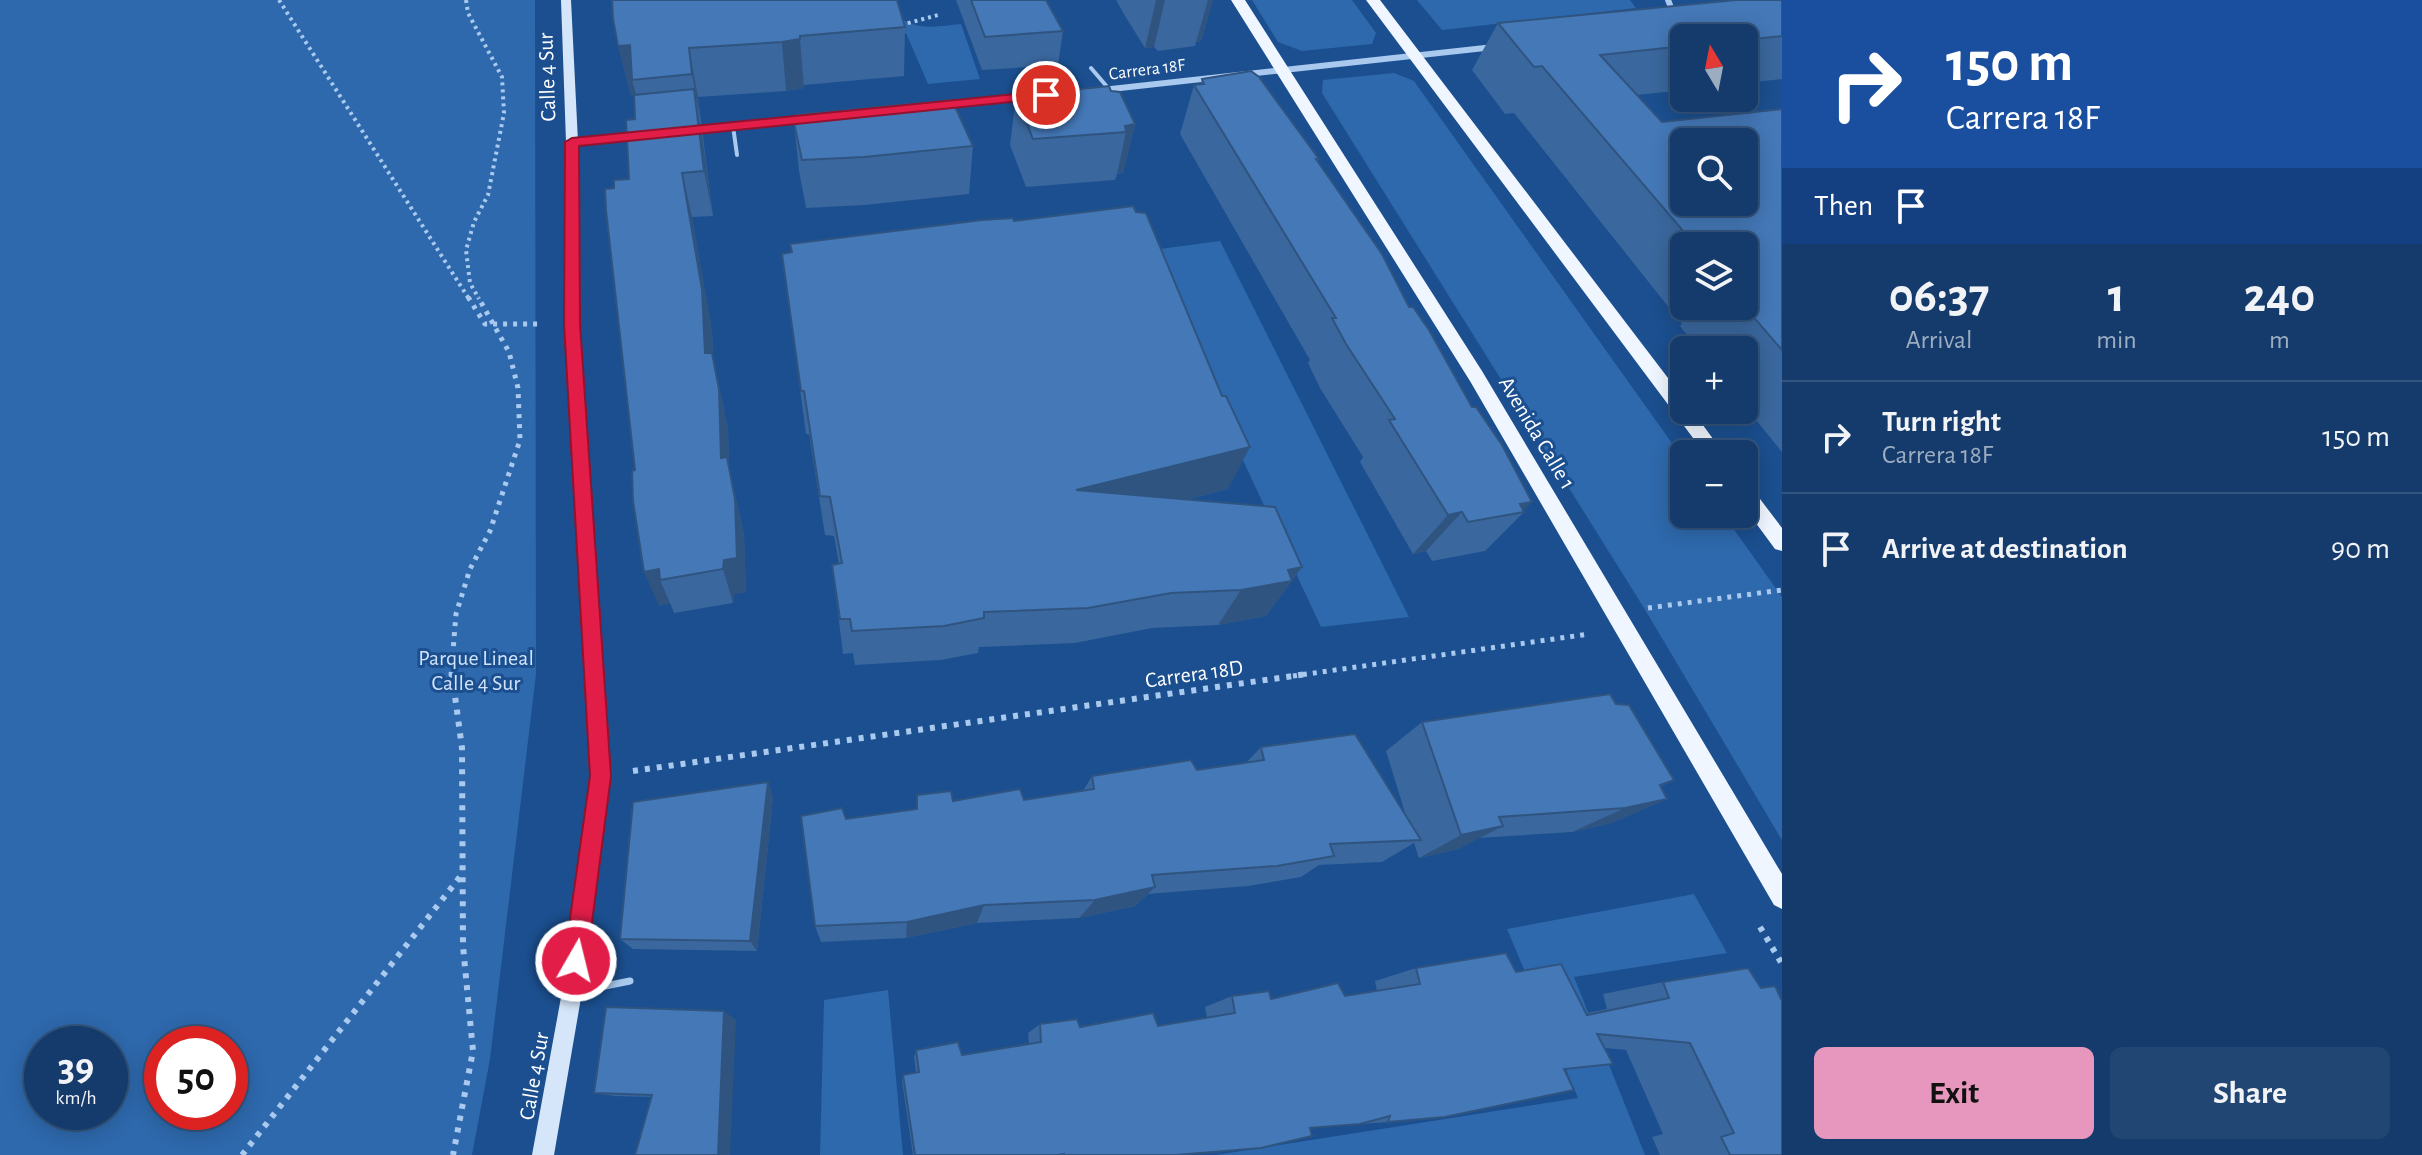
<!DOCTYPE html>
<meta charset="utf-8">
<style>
body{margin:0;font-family:"Alegreya Sans",sans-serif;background:#214673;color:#f1f3f6;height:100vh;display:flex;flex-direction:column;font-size:30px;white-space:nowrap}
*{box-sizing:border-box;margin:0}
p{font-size:26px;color:#9dadc1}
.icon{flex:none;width:44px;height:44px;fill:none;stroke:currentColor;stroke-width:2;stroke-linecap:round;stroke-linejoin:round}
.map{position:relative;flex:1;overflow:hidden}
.drawer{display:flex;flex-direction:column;background:#143b6b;width:640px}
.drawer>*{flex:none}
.banner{background:#1a4fa0;color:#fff;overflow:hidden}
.needle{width:52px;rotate:350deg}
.tools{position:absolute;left:1670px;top:24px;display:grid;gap:16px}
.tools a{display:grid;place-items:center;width:88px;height:88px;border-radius:12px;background:#143b6b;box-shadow:0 4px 20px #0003,0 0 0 2px #33557e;font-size:40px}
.speed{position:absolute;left:24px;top:1026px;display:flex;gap:16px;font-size:40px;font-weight:700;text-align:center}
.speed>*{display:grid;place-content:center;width:104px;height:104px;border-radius:50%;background:#143b6b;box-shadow:0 4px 20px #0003,0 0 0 2px #33557e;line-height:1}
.speed small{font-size:20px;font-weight:400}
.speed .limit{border:12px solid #d22;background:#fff;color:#111}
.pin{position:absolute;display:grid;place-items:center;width:68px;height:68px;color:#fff;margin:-34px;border:4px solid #fff;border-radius:50%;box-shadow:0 2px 8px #0007}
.me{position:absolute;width:88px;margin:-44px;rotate:8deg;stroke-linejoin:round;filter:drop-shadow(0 0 6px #0008)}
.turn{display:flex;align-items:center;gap:28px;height:168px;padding:0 32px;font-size:36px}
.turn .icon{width:104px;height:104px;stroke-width:2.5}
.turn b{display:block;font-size:56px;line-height:68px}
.then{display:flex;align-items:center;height:76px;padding:0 32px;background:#0003;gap:16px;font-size:30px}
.eta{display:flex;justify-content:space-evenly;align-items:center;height:136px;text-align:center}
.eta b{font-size:48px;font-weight:700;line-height:56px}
.button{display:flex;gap:16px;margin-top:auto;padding:16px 32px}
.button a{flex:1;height:92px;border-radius:12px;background:#e797bd;color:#111;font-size:32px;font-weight:700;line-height:92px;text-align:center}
.button a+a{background:#214673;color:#f1f3f6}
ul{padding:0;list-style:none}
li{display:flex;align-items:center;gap:24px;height:112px;padding:0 32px;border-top:2px solid #33557e}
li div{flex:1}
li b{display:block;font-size:30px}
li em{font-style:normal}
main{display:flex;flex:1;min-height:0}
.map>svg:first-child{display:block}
</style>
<main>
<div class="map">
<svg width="1782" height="1155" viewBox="0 0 1782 1155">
<rect width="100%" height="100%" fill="#1b4f8f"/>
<path fill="#2e69ad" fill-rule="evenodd" d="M 0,0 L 535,0 L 536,674 L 490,1059 L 472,1155 L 0,1155 ZM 110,1044 L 110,1112 L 42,1112 L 42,1044 ZM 230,1044 L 230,1112 L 162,1112 L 162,1044 Z
M 786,0 L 900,18 C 918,31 940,26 961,24 L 980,79 L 928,84 L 906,33 L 707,54 Z
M 1252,0 L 1352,0 L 1376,33 L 1372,44 L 1302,51 L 1278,42 Z
M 1417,0 L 1630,0 L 1636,8 L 1442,30 Z
M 1394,73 L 1414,81 L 1684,460 L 1684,514 L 1723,514 L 1782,597 L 1782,840 L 1644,608 L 1322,93 L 1323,80 Z
M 1220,241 L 1409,617 L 1321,627 L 1145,251 Z
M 1694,894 L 1727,953 L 1574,977 L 1645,1155 L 1216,1155 L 1578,1098 L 1507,929 Z
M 888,990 L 903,1155 L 820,1155 L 824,1000 Z"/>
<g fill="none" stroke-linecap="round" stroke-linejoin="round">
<path stroke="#a9c9ee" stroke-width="4" stroke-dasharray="3 4" stroke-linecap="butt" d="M 279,0 L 469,299
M 466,0 L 468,13 L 502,77 L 504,113 L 488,195 L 474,222 L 466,250 L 470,283 L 479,299
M 901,25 L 938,15"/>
<path stroke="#a9c9ee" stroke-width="5" stroke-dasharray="4 6" stroke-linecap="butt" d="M 468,297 L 485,324 L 543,324
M 1648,608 L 1782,590
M 451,676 L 456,614 L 470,569 L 490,531 L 520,440 L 518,388 L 509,352 L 478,297
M 1293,676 L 1589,634"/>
<path stroke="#a9c9ee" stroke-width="6" stroke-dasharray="5 7" stroke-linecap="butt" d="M 452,674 L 462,748 L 463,946 L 473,1051 L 453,1155
M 633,771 L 1307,674
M 1760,927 L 1782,964
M 242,1155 L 463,873"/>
<path stroke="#a9c9ee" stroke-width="4" d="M 1091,68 L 1109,89
M 733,126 L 737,155"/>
<path stroke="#a9c9ee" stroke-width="7" d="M 575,992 L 630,981"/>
<path stroke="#a9c9ee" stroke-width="6" d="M 1668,0 L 1674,15
M 1102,90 L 1494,47
M 943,105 L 1025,97
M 692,130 L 806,119
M 572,142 L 635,136"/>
<path fill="#d6e6fa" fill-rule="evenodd" d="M 561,0 L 571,0 L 578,142 L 579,324 L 610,776 L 582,992 L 554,1155 L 532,1155 L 562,992 L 592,776 L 565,324 L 566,142 Z"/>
<path fill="#f0f6ff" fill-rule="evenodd" d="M 1231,0 L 1245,0 L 1482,371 L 1782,874 L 1782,909 L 1774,905 L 1470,381 Z
M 1366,0 L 1380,0 L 1684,399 L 1684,410 L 1692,410 L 1724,454 L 1705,454 Z
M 1744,485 L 1751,487 L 1782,528 L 1782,551 L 1775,549 L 1744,507 Z"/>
</g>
<path fill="#3a679d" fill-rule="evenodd" d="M 956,0 L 1046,0 L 1063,31 L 1058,65 L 982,70 Z
M 1116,0 L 1213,0 L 1201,41 L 1196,42 L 1195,46 L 1158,51 L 1154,47 L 1145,48 L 1125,16 Z
M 1782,0 L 1782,79 L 1744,83 L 1744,38 L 1684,38 L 1684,90 L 1637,95 L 1662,122 L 1782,109 L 1782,452 L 1744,405 L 1744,350 L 1699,350 L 1680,326 L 1682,324 L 1514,113 L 1505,114 L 1472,70 L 1498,23 ZM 1684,246 L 1744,246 L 1744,306 L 1684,306 Z
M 905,27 L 904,76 L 804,85 L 804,88 L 786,91 L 698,97 L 713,216 L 692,217 L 712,331 L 713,357 L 728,429 L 729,467 L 744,535 L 746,592 L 734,594 L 733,603 L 674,613 L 670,603 L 659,606 L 635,470 L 614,188 L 629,179 L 635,119 L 636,95 L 631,95 L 618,46 Z
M 1202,79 L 1319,159 L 1318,161 L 1532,502 L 1523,510 L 1524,512 L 1485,551 L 1432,561 L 1426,551 L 1413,554 L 1360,462 L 1363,457 L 1320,388 L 1308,363 L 1310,360 L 1180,134 L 1194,85 L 1201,84 Z
M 1111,91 L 1135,124 L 1123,173 L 1117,174 L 1115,180 L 1026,187 L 1010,145 L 1016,96 Z
M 796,115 L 973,146 L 969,194 L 865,205 L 806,208 L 799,171 L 794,123 L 797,123 Z
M 1014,221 L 1228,489 L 1185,500 L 1302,567 L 1266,616 L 1218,625 L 1152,628 L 1075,643 L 979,647 L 978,653 L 941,660 L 855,665 L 853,653 L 843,654 L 832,565 L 839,564 L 834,536 L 825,535 L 809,434 L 806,434 L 782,254 Z
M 1616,704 L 1674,780 L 1660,787 L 1667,799 L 1611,823 L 1572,832 L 1479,838 L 1458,849 L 1419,858 L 1414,843 L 1382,862 L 1319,865 L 1301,877 L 1248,886 L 1148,894 L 1135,906 L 1079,918 L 977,923 L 906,938 L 821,942 L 815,926 L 846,819 L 916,809 L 917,795 L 953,801 L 1024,800 L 1083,791 L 1092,776 L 1197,770 L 1246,763 L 1261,747 L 1406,816 L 1386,751 L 1422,722 Z
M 768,782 L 773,798 L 757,951 L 633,949 L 620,939 Z
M 1416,968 L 1516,972 L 1587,1013 L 1607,1009 L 1603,994 L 1663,982 L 1782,1155 L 1660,1155 L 1652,1137 L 1663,1134 L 1626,1050 L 1605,1048 L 1564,1069 L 1388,1122 L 1310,1128 L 1176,1155 L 913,1155 L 902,1081 L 903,1075 L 916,1073 L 914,1057 L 916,1050 L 962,1055 L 1029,1044 L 1028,1033 L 1040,1024 L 1080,1027 L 1158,1026 L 1207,1018 L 1205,1007 L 1232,996 L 1271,999 L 1345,996 L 1377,991 L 1375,981 Z
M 736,1020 L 651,1097 L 615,1096 L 594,1093 Z"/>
<path fill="#305480" d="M 1156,0 L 1165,0 L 1154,47 L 1145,48 Z
M 1208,0 L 1213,0 L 1201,41 L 1196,42 Z
M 800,39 L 804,88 L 786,91 L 782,42 Z
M 630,45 L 632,80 L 636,94 L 631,95 L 618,46 Z
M 689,48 L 698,97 L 701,123 L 692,74 Z
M 694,89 L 702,135 L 713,216 L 704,171 Z
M 1135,124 L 1123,173 L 1117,174 L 1126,132 L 1125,126 Z
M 682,173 L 692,217 L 712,331 L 713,357 L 728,429 L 729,467 L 744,535 L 746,592 L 734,594 L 733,603 L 723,569 L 721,458 L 705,353 Z
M 1250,447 L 1228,489 L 1065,530 L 1076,490 Z
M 1532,502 L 1521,513 L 1520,504 Z
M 1462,512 L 1426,551 L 1413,554 L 1448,515 Z
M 1302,567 L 1266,616 L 1218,625 L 1241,590 L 1288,570 Z
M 659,569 L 660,580 L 670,603 L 659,606 L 644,572 Z
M 768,782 L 773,798 L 757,951 L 750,941 Z
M 1667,799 L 1611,823 L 1572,832 L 1625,808 Z
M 1503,826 L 1458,849 L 1419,858 L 1461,835 Z
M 1155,887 L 1135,906 L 1079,918 L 1095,900 Z
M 984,905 L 977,923 L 906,938 L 907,922 Z
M 724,1011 L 736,1020 L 730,1155 L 718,1155 Z"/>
<path fill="#4478b7" stroke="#305480" stroke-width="2" fill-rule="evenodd" d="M 612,0 L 897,0 L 905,27 L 800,36 L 800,39 L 782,42 L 689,48 L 692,74 L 632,80 L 630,45 L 618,46 L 613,19 Z
M 971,0 L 1046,0 L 1063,31 L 985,37 Z
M 1736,0 L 1782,0 L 1782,36 L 1744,40 L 1744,38 L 1684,38 L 1684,46 L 1600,55 L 1662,122 L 1782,109 L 1782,350 L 1744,306 L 1744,246 L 1696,246 L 1542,66 L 1534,67 L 1498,23 ZM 1684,142 L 1744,142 L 1744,202 L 1684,202 Z
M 1251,71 L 1259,77 L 1319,159 L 1316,159 L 1382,254 L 1409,307 L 1413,307 L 1429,330 L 1472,407 L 1476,407 L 1502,445 L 1532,502 L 1520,504 L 1524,512 L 1468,522 L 1462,512 L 1448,515 L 1389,420 L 1395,419 L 1346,344 L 1332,318 L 1336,318 L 1194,85 L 1204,84 L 1202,79 Z
M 1109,86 L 1111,91 L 1120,92 L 1135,124 L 1125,126 L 1126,132 L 1033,139 L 1016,96 Z
M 694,89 L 704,171 L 682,173 L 702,289 L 705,353 L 712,353 L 719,389 L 721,458 L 727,457 L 735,499 L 737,558 L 724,560 L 723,569 L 660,580 L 659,569 L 644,572 L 633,501 L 632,471 L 635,470 L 606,210 L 605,189 L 614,188 L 614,180 L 629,179 L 626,120 L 635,119 L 634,95 Z
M 952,100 L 973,146 L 864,157 L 802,160 L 794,123 L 797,123 L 796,115 Z
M 1133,206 L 1136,212 L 1146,213 L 1222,396 L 1226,396 L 1250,447 L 1076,490 L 1275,507 L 1302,567 L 1288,570 L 1292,581 L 1241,590 L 1171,593 L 1088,608 L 984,612 L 984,618 L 944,626 L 852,631 L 850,619 L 840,619 L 832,565 L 842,563 L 830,497 L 820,496 L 804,391 L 801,391 L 782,254 L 792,252 L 790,244 L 982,220 L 1013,218 L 1014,221 Z
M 1610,694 L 1616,704 L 1629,705 L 1674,780 L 1660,785 L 1667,799 L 1625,808 L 1499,817 L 1503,826 L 1461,835 L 1422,722 Z
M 1355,734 L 1421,840 L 1330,844 L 1334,856 L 1277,866 L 1152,875 L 1155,887 L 1095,900 L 984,905 L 907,922 L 815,926 L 801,816 L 842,808 L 846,819 L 917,809 L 917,795 L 951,791 L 953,801 L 1020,789 L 1024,800 L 1094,789 L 1092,776 L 1191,760 L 1197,770 L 1264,760 L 1261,747 Z
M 768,782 L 750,941 L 620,939 L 633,802 Z
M 1506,953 L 1516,972 L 1561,964 L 1587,1015 L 1669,998 L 1663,982 L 1748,968 L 1761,988 L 1775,986 L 1782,1001 L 1782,1155 L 1730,1155 L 1721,1137 L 1734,1133 L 1690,1043 L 1597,1034 L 1613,1064 L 1564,1069 L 1574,1090 L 1445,1117 L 1388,1122 L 1390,1116 L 1360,1124 L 1310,1128 L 1312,1136 L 1261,1148 L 1176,1155 L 1064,1155 L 1064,1154 L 1058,1155 L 915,1155 L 903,1075 L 919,1072 L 916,1050 L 958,1042 L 962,1055 L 1041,1042 L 1040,1024 L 1077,1019 L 1080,1027 L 1153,1013 L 1158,1026 L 1235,1013 L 1232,996 L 1269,991 L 1271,999 L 1338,983 L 1345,996 L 1420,984 L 1416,968 Z
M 606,1007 L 724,1011 L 718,1155 L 635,1155 L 652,1095 L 594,1093 Z"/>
<path fill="#e11d48" stroke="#92132f" stroke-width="2" d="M 1046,91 L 1053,95 L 1051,98 L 579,146 L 580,324 L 611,776 L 587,961 L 584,969 L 576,973 L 568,969 L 564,961 L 590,776 L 564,324 L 565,142 L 572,138 Z"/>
<g text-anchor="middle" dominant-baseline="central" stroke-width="6" stroke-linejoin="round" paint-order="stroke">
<g font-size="18" fill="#fff" stroke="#1b4f8f">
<text transform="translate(1147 70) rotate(-7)">Carrera 18F</text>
</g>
<g font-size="22" fill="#fff" stroke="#1b4f8f">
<text transform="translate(547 77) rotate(-92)">Calle 4 Sur</text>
<text transform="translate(1537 433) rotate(59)">Avenida Calle 1</text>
<text transform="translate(1194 674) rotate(-8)">Carrera 18D</text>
<text transform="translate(534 1076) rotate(-80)">Calle 4 Sur</text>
</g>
<g font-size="22" fill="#cfe3fa" stroke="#1b4f8f">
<text x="476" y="658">Parque Lineal<tspan x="476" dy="25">Calle 4 Sur</tspan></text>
</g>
</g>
</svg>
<div class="tools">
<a><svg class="needle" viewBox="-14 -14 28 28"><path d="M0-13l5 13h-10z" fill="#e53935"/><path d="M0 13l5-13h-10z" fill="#9dadc1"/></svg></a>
<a><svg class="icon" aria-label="search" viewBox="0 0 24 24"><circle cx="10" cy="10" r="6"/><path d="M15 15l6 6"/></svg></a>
<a><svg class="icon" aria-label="layers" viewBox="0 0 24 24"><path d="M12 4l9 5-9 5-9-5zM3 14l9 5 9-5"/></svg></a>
<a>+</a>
<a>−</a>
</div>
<div class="speed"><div>39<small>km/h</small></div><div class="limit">50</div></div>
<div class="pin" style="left:1046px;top:95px;background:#d93025"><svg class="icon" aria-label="arrive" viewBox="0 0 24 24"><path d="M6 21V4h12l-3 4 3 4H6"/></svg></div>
<svg class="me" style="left:576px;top:961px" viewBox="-20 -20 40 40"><circle r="17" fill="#e11d48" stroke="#fff" stroke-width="3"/><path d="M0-11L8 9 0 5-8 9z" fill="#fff"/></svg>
</div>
<section class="drawer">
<div class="banner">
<div class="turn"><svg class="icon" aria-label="right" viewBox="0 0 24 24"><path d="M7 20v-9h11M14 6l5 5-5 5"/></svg><div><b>150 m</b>Carrera 18F</div></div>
<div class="then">Then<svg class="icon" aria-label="arrive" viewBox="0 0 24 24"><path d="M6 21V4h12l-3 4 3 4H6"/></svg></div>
</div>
<div class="eta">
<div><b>06:37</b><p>Arrival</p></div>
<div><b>1</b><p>min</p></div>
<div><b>240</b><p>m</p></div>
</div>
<ul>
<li><svg class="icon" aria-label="right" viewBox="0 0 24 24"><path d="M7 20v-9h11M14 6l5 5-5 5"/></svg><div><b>Turn right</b><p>Carrera 18F</p></div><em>150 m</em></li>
<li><svg class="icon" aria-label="arrive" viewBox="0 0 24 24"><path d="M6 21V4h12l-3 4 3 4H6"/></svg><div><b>Arrive at destination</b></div><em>90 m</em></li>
</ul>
<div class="button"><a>Exit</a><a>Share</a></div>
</section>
</main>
